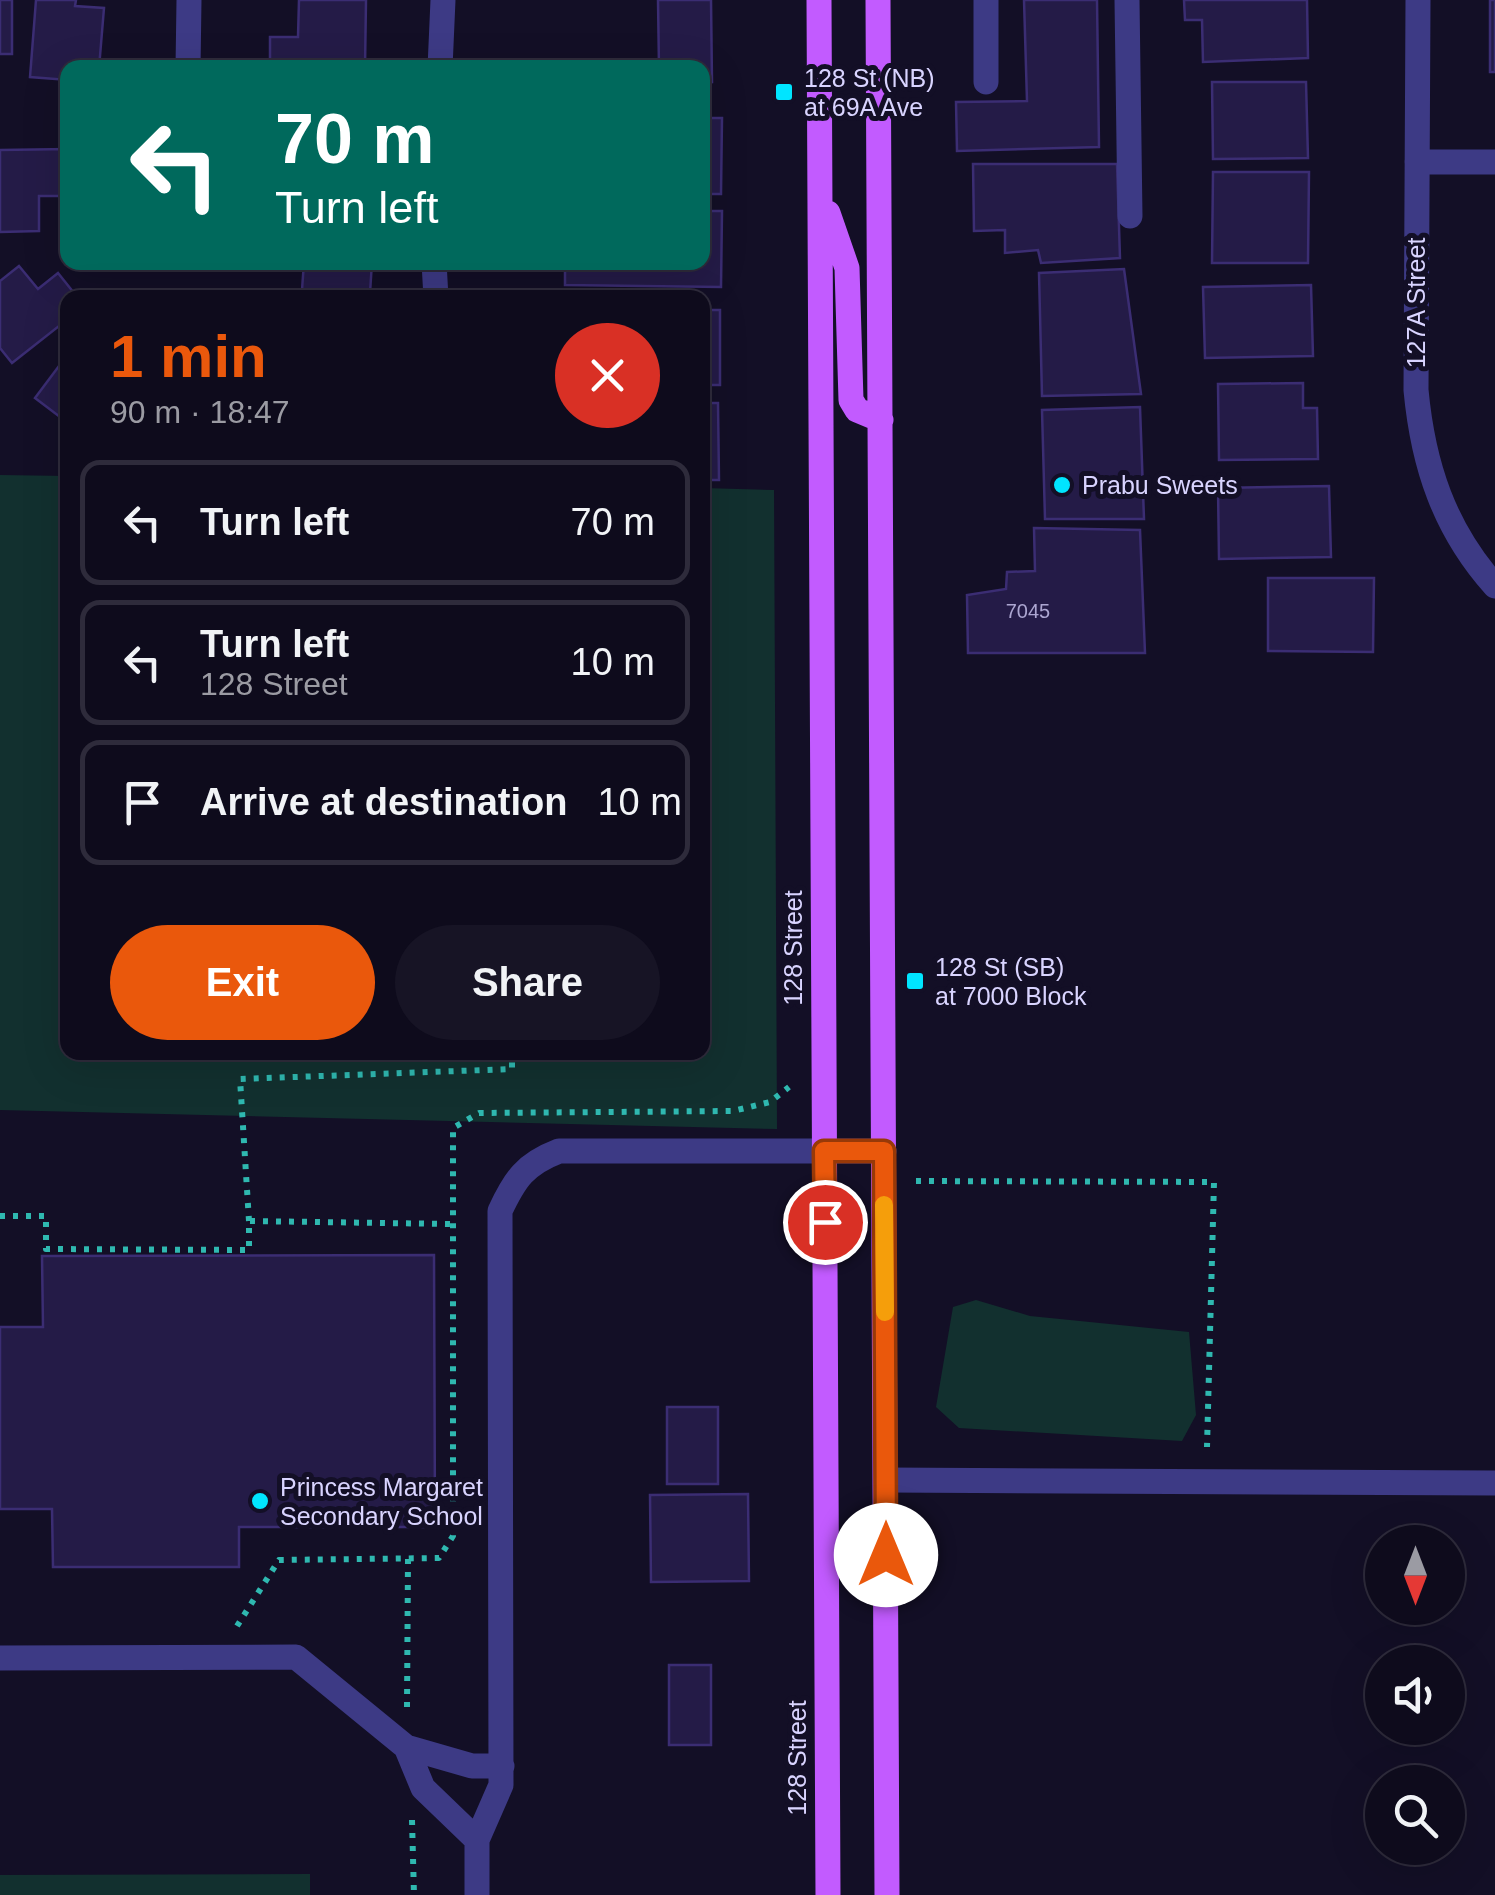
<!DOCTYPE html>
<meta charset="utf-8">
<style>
body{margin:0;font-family:Helvetica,sans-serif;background:#171425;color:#f1f3f6;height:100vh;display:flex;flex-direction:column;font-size:38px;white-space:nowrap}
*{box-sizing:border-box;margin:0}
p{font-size:32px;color:#9b9ba3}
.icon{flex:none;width:55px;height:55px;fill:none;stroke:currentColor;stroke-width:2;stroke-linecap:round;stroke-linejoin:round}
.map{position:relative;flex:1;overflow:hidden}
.panel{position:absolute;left:60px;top:290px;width:650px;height:770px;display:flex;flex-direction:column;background:#0e0b1c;border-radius:20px;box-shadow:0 10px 40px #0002,0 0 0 2px #2e2b3b}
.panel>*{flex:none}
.guide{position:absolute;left:60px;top:60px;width:650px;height:210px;border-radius:20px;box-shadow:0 10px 40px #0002,0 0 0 2px #2e2b3b;background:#00695c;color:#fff;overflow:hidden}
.needle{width:65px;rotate:180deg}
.tools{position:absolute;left:1365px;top:1525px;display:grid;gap:20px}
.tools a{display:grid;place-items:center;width:100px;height:100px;border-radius:50%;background:#0e0b1c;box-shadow:0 10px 40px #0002,0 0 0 2px #2e2b3b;font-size:50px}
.pin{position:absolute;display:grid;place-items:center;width:85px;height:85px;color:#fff;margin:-42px;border:5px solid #fff;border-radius:50%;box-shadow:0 2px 10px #0007}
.me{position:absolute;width:110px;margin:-55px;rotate:0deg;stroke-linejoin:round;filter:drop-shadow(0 0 8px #0008)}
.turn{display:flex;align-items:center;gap:35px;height:210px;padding:0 50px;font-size:45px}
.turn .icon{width:130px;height:130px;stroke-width:2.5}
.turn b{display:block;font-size:70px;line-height:85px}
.round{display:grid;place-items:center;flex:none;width:105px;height:105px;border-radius:52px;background:#171425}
.overview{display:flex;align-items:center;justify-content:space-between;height:170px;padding:0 50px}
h1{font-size:60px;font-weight:700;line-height:75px;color:#ea580c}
.action{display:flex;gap:20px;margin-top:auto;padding:20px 50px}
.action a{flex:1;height:115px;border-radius:60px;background:#ea580c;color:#fff;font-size:40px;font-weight:700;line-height:115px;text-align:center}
.action a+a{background:#171425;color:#f1f3f6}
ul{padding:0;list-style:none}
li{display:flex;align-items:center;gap:30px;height:125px;margin:0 20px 15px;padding:0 30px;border:5px solid #2e2b3b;border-radius:20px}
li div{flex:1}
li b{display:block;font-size:38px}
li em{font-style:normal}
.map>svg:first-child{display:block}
</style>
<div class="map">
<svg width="1495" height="1895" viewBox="0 0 1495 1895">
<rect width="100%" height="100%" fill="#130f26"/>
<path fill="#12302f" d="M 0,475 L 67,476 L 68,1052 L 702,1052 L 703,488 L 774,490 L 777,1129 L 0,1110 Z
M 976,1300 L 1030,1316 L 1189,1332 L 1196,1415 L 1182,1441 L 959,1428 L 936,1407 L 953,1307 Z
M 310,1874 L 310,1895 L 0,1895 L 0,1875 Z"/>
<path fill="#241b47" stroke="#3b2d73" stroke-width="2.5" d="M 0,0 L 12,0 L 12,54 L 0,54 Z
M 36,0 L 76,0 L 75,6 L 104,8 L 99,68 L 68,68 L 68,80 L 30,77 Z
M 299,0 L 366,0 L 365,68 L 270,68 L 270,37 L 298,37 Z
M 658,0 L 711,0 L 712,82 L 702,83 L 702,68 L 659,68 Z
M 1024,0 L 1097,0 L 1099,147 L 957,151 L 956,102 L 1027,101 Z
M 1184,0 L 1307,0 L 1308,58 L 1203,62 L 1202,20 L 1185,20 Z
M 1490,0 L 1495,0 L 1495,72 L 1490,72 Z
M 1212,82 L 1306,82 L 1308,158 L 1213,159 Z
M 702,118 L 722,118 L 721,194 L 702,194 Z
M 68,149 L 68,196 L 39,196 L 39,231 L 0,232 L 0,150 Z
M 973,164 L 1117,164 L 1120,258 L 1041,263 L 1038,250 L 1005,253 L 1005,230 L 974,231 Z
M 1213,172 L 1309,172 L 1308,263 L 1212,263 Z
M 702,211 L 722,211 L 721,287 L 565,285 L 565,262 L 702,262 Z
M 304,262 L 372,262 L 370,293 L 302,290 Z
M 19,266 L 38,289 L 58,273 L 78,298 L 68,298 L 68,319 L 12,363 L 0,348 L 0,281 Z
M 1124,269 L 1141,394 L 1042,396 L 1039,273 Z
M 1311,285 L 1313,356 L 1205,358 L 1203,287 Z
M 702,310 L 720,310 L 720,385 L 702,385 Z
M 68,354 L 68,423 L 35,398 Z
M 1303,383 L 1303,408 L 1317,408 L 1318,459 L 1219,460 L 1218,384 Z
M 702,403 L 718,403 L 719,480 L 702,480 Z
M 1140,407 L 1144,519 L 1045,519 L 1042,410 Z
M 1329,486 L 1331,557 L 1219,559 L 1218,488 Z
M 1034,528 L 1140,530 L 1145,653 L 968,653 L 967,595 L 1006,589 L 1007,572 L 1035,571 Z
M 1268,578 L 1374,578 L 1373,652 L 1268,651 Z
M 434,1255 L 435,1527 L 239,1527 L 239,1567 L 53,1567 L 52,1509 L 0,1509 L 0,1327 L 43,1327 L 42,1256 Z
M 667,1407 L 718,1407 L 718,1484 L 667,1484 Z
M 748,1494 L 749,1581 L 651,1582 L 650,1495 Z
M 669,1665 L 711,1665 L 711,1745 L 669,1745 Z"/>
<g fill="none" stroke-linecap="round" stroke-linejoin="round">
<path stroke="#2fb8b0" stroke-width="6" stroke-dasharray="5 8" stroke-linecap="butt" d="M 916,1181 L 1214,1182 L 1207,1447
M 0,1216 L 46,1216 L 46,1249 L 249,1250 L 249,1221 L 452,1224
M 249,1221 L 240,1079 L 512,1069 L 512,1052
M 237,1626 L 279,1560 L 439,1558 L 453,1536 L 453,1128 L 479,1113 L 733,1111 L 770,1102 L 789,1087
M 407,1707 L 408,1559
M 412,1820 L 414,1895"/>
<path stroke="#3d3a85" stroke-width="25" d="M 1127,0 L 1130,216
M 1418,0 L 1416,390 C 1423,465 1444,529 1495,586
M 188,68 L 189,0
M 440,68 L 443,0
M 986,82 L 986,0
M 1417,162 L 1495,162
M 434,262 L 436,298
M 886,1480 L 1495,1483
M 0,1658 L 296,1657 L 406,1747 L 472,1766 L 502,1766
M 406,1747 L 423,1788 L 477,1840
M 477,1895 L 477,1840 L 501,1785 L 500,1211 C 515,1179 525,1164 559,1151 L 884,1151"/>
<path stroke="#c25bff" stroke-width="25" d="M 819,0 L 828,1895
M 878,0 L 887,1895
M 828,213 L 847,268 L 851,400 L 857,410 L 881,420"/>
</g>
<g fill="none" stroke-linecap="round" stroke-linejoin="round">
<g stroke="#983908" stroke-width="25">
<path id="route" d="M 825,1222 L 824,1151 L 884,1151 L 886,1555"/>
</g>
<use href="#route" stroke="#ea580c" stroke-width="18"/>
<path stroke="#f59e0b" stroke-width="18" d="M 884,1205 L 885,1312"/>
</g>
<g fill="#00e5ff" stroke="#130f26" stroke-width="4">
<rect x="774" y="82" width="20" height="20" rx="5"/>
<circle cx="1062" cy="485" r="10"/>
<rect x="905" y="971" width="20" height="20" rx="5"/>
<circle cx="260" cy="1501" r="10"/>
</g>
<g text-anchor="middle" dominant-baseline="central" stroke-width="10" stroke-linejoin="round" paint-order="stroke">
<g font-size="20" fill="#aca6d1">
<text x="1028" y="611">7045</text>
</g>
<g font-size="25" fill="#d9d4ff" stroke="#130f26" text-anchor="start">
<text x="804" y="78">128 St (NB)<tspan x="804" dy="29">at 69A Ave</tspan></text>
<text x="1082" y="485">Prabu Sweets</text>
<text x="935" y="967">128 St (SB)<tspan x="935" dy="29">at 7000 Block</tspan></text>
<text x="280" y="1487">Princess Margaret<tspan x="280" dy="29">Secondary School</tspan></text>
</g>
<g font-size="25" fill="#d9d4ff" stroke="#130f26">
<text transform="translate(1416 303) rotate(-90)">127A Street</text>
<text transform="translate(793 948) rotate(-90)">128 Street</text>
<text transform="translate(797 1758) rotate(-90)">128 Street</text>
</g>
</g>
</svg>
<div class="tools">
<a><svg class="needle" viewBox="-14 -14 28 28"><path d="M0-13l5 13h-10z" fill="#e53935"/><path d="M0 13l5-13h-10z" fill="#9b9ba3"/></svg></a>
<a><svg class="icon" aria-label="sound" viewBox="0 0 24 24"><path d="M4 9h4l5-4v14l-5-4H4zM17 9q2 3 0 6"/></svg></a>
<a><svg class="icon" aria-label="search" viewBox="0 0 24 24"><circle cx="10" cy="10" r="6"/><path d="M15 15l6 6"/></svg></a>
</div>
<div class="pin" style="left:825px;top:1222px;background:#d93025"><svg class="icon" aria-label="arrive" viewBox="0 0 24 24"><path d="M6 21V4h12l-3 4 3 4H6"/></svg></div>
<svg class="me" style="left:886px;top:1555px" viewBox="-20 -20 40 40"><circle r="19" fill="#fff"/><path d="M0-13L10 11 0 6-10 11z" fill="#ea580c"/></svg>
<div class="guide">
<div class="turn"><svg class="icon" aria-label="left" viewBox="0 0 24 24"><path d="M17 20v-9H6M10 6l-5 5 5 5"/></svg><div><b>70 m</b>Turn left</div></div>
</div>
<section class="panel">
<div class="overview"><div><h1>1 min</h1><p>90 m · 18:47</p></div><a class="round" style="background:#d93025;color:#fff"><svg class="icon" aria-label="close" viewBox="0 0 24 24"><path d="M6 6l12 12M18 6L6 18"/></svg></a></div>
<ul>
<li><svg class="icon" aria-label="left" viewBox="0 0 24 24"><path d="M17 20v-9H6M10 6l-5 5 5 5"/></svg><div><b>Turn left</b></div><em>70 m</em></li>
<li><svg class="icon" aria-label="left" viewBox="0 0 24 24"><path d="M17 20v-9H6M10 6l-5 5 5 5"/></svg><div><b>Turn left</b><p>128 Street</p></div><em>10 m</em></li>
<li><svg class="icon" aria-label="arrive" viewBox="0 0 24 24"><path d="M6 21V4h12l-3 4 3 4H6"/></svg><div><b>Arrive at destination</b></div><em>10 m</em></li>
</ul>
<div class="action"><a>Exit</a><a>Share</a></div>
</section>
</div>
